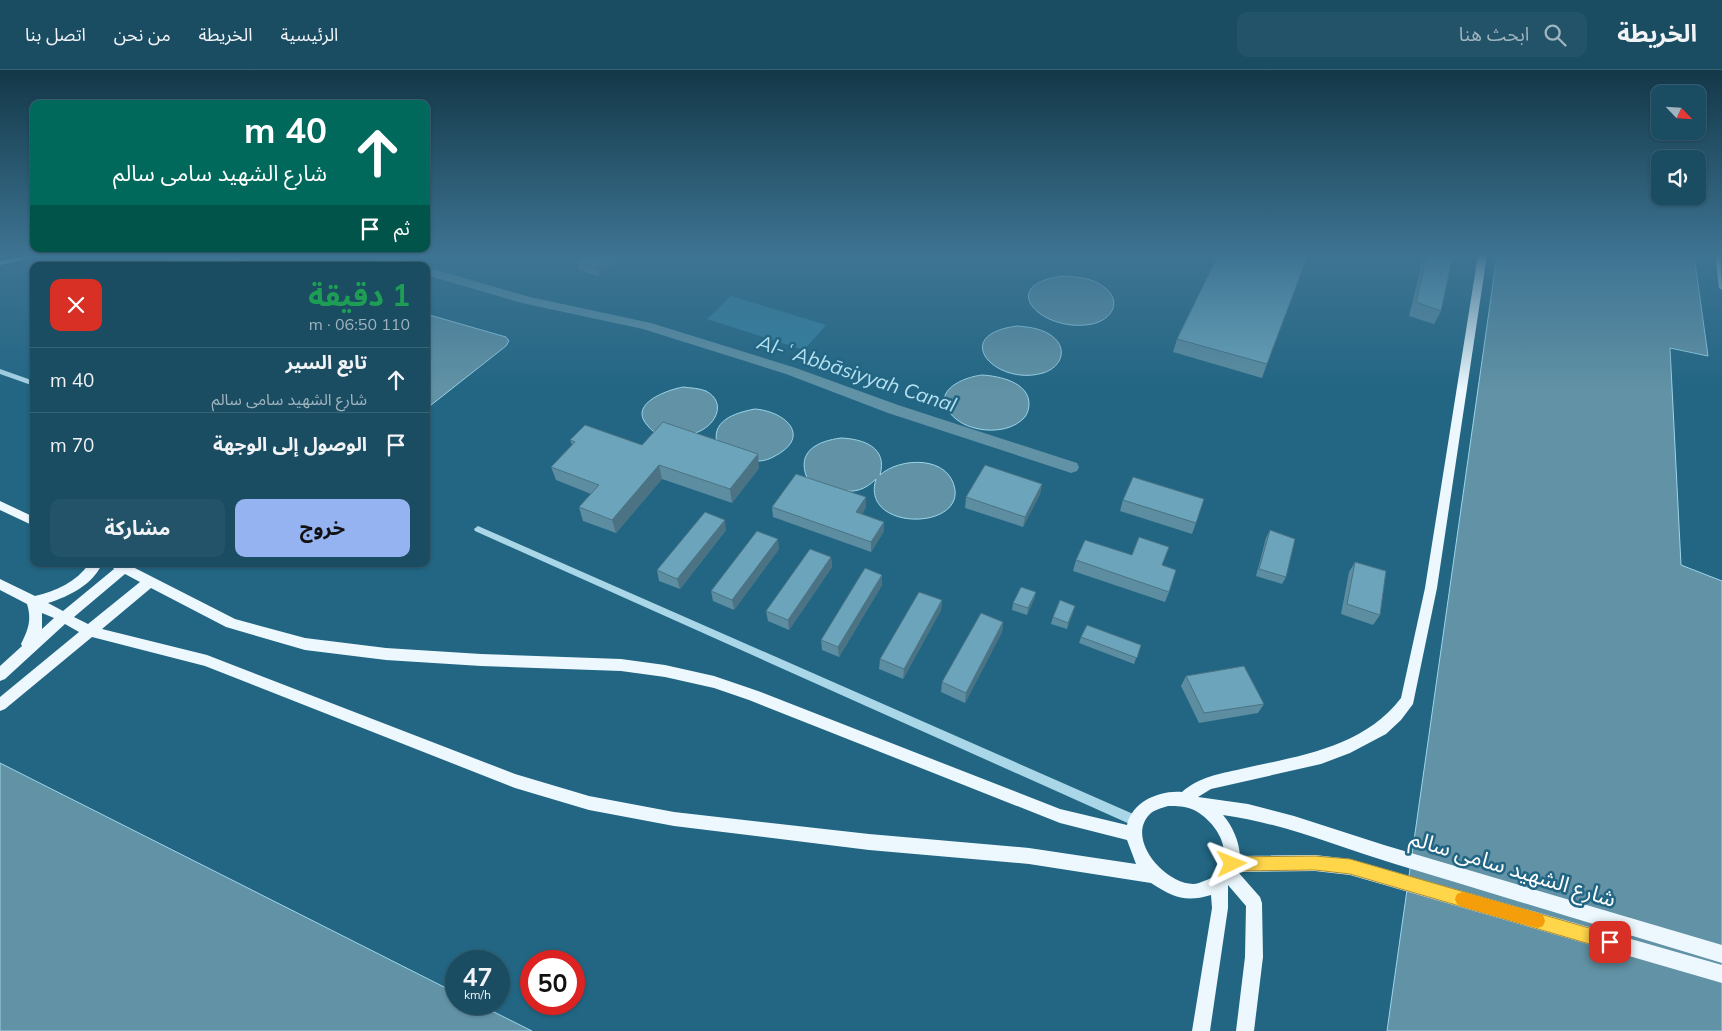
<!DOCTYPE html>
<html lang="ar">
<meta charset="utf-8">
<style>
body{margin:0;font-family:Mulish,"Noto Sans Arabic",sans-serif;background:#235368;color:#f1f3f6;direction:rtl;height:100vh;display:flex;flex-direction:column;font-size:19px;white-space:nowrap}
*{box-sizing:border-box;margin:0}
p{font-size:16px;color:#9fb4be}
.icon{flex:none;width:28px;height:28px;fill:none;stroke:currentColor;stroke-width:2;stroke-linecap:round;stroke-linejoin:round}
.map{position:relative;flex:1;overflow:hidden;direction:ltr}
.side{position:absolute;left:30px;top:192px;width:400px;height:305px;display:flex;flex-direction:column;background:#1a4c62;border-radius:10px;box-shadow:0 1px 4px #0004,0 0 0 1px #386377;direction:rtl}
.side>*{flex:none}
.guide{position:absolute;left:30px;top:30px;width:400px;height:152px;border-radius:10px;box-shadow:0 1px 4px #0004,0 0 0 1px #386377;direction:rtl;background:#00695c;color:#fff;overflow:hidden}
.needle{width:32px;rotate:115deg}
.tools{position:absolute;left:1651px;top:15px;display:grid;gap:10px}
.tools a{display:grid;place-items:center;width:55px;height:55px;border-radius:10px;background:#1a4c62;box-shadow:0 1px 4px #0004,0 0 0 1px #386377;font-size:25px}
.speed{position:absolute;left:445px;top:880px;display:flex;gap:10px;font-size:25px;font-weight:700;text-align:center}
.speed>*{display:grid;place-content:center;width:65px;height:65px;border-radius:50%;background:#1a4c62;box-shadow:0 1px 4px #0004,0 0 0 1px #386377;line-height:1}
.speed small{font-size:12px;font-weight:400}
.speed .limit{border:8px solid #d22;background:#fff;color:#111}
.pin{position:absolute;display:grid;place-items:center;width:42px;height:42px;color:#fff;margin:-21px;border-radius:10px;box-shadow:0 2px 8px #0006}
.me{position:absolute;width:55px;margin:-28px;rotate:88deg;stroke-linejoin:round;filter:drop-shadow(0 0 4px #0008)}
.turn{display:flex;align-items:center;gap:18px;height:105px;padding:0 20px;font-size:22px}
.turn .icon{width:65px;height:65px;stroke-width:2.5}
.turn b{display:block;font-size:35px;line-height:42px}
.then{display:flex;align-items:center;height:48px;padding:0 20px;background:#0003;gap:10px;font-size:19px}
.round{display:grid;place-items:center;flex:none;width:52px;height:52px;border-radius:10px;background:#235368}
.summary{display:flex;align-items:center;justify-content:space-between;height:85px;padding:0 20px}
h1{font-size:30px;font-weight:700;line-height:38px;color:#1e9e55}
.cta{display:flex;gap:10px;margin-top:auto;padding:10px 20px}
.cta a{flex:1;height:58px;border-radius:10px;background:#95b2f1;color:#111;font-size:20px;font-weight:700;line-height:58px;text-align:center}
.cta a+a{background:#235368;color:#f1f3f6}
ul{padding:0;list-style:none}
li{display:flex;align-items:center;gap:15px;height:65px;padding:0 20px;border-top:1px solid #386377}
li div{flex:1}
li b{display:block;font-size:19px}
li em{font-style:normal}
header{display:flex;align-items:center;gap:30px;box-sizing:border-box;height:70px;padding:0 25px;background:#1a4c62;border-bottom:1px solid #386377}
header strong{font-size:24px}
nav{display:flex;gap:28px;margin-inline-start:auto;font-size:18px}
.search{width:350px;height:45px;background:#235368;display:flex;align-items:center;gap:12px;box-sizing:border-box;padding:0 18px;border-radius:10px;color:#9fb4be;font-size:19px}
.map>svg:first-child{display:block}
</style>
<header>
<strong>الخريطة</strong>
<div class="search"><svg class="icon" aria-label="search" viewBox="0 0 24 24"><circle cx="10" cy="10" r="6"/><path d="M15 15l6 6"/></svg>ابحث هنا</div>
<nav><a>الرئيسية</a><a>الخريطة</a><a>من نحن</a><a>اتصل بنا</a></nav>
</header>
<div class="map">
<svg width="1722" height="961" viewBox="0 0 1722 961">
<rect width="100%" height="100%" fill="#226683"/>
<path fill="#32809f" d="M 731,226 L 826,255 L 804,280 L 707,249 Z"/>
<path fill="#6192a5" stroke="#9dd5ea" d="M 181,185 L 226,185 L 263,196 L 159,196 Z
M 1497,185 L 1694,185 L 1708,286 L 1670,278 L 1681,495 L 1722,511 L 1722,961 L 1387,961 Z
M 1064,206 C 1078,207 1093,208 1104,217 C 1123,231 1112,250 1092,254 C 1042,264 993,214 1064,206 Z
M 426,244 L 506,267 L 509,271 L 506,276 L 426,339 Z
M 1017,256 C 1028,257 1039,258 1049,264 C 1069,276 1063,297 1043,303 C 996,317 948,265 1017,256 Z
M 982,305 C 999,306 1029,312 1029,334 C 1029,339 1027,345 1024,348 C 1008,365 973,363 956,349 C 927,325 958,308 982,305 Z
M 683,317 C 691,318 698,318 706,321 C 728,333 715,357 695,363 C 687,366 670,366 661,364 C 656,364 651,360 648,356 C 627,334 667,320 683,317 Z
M 755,339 C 788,342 812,368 773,387 C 770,389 763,391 759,391 C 749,391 729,381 718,377 C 709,351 734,343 755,339 Z
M 841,368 C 863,369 888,377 880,405 C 900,387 950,385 955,420 C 960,461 860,460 876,409 C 853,432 833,417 807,408 C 796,381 818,371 841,368 Z
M 0,693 L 456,923 L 456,934 L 478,934 L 532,961 L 0,961 Z"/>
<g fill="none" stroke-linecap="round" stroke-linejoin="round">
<path fill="#6192a5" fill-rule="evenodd" d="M 366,185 L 388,185 L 415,193 L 416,196 L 397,196 L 367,188 Z
M 426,197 L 530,227 L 651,253 L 796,298 L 898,335 L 1077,393 L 1079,397 L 1077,401 L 1071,403 L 1065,401 L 888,343 L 786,304 L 643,259 L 522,233 L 426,205 Z"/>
<path fill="#aad7e8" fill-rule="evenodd" d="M 31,185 L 47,185 L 0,195 L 0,191 Z
M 1715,185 L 1721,185 L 1722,220 L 1719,218 Z
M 0,299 L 34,311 L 34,316 L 0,304 Z
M 478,456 L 1140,747 L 1141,751 L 1140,755 L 1136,756 L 1132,755 L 475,461 L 474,459 Z"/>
<path fill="#ecf8fe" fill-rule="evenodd" d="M 1478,185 L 1487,185 L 1437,518 L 1413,634 L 1401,650 L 1386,664 L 1350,683 L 1321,694 L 1211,719 L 1198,727 L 1248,734 L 1294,746 L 1384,775 L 1722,875 L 1722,893 C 1613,860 1504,827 1395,794 C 1338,777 1283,753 1223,745 C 1233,757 1239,771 1240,786 L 1315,785 L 1350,789 L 1722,895 L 1722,913 L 1350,805 L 1315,801 L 1238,802 L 1260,827 L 1262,833 L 1263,887 L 1254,961 L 1236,961 L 1245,887 L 1246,836 L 1228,815 L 1228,838 L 1210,961 L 1192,961 L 1212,838 L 1211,825 C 1185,833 1173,827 1151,813 L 1029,794 L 869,780 L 674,756 L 589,740 L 515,718 L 205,596 L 92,567 L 5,639 L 0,641 L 0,627 L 79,562 L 65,554 L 5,609 L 0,611 L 0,596 L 22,576 L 21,574 C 28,560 32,550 27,534 L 0,520 L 0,509 L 35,526 C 56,521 76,512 89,494 L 102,494 C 92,515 70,526 48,533 L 63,541 L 114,499 L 110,494 L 127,494 L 235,549 L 305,568 L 386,578 L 481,584 L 621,589 L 665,595 L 714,606 L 758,621 L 1060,739 L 1127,755 C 1132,732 1159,720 1182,722 C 1199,707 1219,704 1241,699 C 1298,686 1363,678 1401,628 L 1425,518 ZM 125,504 L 140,512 L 88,554 L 74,547 ZM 151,518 L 226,557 L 305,580 L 386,590 L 481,596 L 621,601 L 665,607 L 714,618 L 749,630 L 1060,753 L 1127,770 L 1136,794 L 1029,778 L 869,764 L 674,742 L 589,726 L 515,704 L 207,585 L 102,559 ZM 42,543 L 54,548 L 42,559 ZM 1168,736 C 1176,736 1186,736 1194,740 C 1212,749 1232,775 1221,797 C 1218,803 1212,809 1204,811 C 1201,812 1197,814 1193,814 C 1165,814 1125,769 1150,744 C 1154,740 1162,738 1168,736 Z
M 0,431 L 34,447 L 34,456 L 0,440 Z"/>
</g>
<path fill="#5c8da1" d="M 623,185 L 598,206 L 579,200 L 577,191 Z
M 1424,185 L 1453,185 L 1441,241 L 1434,254 L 1409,246 Z
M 1177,269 L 1267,294 L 1262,308 L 1173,282 Z
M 570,370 L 642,375 L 759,398 L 732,433 L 662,409 L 616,463 L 583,451 L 579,437 L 591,424 L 556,410 L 551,397 L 572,375 Z
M 1042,414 L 1040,424 L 1023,457 L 965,438 L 966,427 Z
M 1123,430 L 1196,453 L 1192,464 L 1120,441 Z
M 772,437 L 866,437 L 862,444 L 884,452 L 884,461 L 871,482 L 773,447 Z
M 726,460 L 680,519 L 659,511 L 657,500 Z
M 1270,460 L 1286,507 L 1282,514 L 1256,506 L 1266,468 Z
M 779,479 L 734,540 L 713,531 L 711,521 Z
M 831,487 L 832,497 L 789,560 L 768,551 L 766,541 Z
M 1076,490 L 1162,495 L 1169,522 L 1165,532 L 1073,501 Z
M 1355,492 L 1380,545 L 1373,555 L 1341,544 L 1349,502 Z
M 882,505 L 882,515 L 839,587 L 822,580 L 821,570 Z
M 1036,522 L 1034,529 L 1027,545 L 1012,540 L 1013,533 Z
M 942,530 L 941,540 L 903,609 L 879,599 L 880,589 Z
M 1075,536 L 1067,559 L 1051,554 L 1053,547 Z
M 1003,552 L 1002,562 L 965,633 L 941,622 L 942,612 Z
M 1081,567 L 1141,575 L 1134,594 L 1079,573 Z
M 1186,606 L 1264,634 L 1258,643 L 1199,653 L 1181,616 Z"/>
<path fill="#4b7383" d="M 610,185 L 623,185 L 598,206 L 596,197 Z
M 758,384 L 759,398 L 732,433 L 730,419 Z
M 659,395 L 662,409 L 616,463 L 612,450 Z
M 1042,414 L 1040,424 L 1023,457 L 1025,447 Z
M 866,427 L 866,437 L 857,452 L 856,442 Z
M 725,450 L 726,460 L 680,519 L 677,509 Z
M 884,452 L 884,461 L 871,482 L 871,472 Z
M 778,469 L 779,479 L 734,540 L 732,530 Z
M 831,487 L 832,497 L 789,560 L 788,550 Z
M 882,505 L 882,515 L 839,587 L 838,577 Z
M 1036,522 L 1034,529 L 1027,545 L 1028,538 Z
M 942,530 L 941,540 L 903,609 L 904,599 Z
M 1075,536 L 1073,543 L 1067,559 L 1068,553 Z
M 1003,552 L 1002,562 L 965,633 L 966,623 Z"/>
<path fill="#6ba4bb" stroke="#4b7383" d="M 584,185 L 610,185 L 596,197 L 577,191 Z
M 1218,185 L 1308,185 L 1267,294 L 1177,269 Z
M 1427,185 L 1453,185 L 1441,241 L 1416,232 Z
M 663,352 L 758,384 L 730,419 L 659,395 L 612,450 L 579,437 L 599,415 L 551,397 L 575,372 L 570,370 L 585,355 L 642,375 Z
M 985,395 L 1042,414 L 1025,447 L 966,427 Z
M 796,404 L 866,427 L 856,442 L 884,452 L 871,472 L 772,437 Z
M 1133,407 L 1204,429 L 1196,453 L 1123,430 Z
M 705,442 L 725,450 L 677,509 L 657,500 Z
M 1270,460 L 1295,469 L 1286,507 L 1259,499 Z
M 757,461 L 778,469 L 732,530 L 711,521 Z
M 1139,467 L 1169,477 L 1162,495 L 1176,500 L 1169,522 L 1076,490 L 1085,470 L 1132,485 Z
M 810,479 L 831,487 L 788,550 L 766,541 Z
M 1355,492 L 1386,501 L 1380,545 L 1347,534 Z
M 865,498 L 882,505 L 838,577 L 821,570 Z
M 1021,517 L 1036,522 L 1028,538 L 1013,533 Z
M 919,522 L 942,530 L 904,599 L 880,589 Z
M 1060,530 L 1075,536 L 1068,553 L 1053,547 Z
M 981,543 L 1003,552 L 966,623 L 942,612 Z
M 1087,555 L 1141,575 L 1137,588 L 1081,567 Z
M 1244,596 L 1264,634 L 1204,643 L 1186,606 Z"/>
<linearGradient id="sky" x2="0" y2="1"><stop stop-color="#133848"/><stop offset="0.58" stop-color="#3e7493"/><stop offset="1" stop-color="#3e7493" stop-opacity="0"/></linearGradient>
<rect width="1722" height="320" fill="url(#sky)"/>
<path fill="#ffd54a" stroke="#a68a30" d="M 1315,786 L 1350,789 L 1610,864 L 1616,867 L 1618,872 L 1616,877 L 1610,880 L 1350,804 L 1315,800 L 1232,801 L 1226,799 L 1224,794 L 1226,789 L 1232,787 Z"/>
<path fill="#f59e0b" d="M 1463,822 L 1538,843 L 1543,845 L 1545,851 L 1543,856 L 1538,858 L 1463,837 L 1457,834 L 1455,829 L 1457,824 Z"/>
<g text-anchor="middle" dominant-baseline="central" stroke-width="5" stroke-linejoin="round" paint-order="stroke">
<g font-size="20" font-style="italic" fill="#b5e0f0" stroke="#226683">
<text transform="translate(857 303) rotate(18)">Al-ʿAbbāsiyyah Canal</text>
</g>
<g font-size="22" fill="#fff" stroke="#226683">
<text transform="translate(1513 798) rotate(17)">شارع الشهيد سامى سالم</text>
</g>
</g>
</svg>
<div class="tools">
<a><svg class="needle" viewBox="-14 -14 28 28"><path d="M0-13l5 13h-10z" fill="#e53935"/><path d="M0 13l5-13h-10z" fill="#9fb4be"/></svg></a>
<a><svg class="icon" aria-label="sound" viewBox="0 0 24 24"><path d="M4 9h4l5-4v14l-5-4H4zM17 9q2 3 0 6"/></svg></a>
</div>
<div class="speed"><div>47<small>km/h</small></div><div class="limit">50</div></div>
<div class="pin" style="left:1610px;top:872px;background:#d93025"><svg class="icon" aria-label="arrive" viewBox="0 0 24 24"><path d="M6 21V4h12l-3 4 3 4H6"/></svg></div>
<svg class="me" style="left:1232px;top:794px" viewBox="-20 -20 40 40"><path d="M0-17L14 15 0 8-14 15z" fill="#ffd54a" stroke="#fff" stroke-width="4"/></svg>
<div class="guide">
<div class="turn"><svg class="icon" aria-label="ahead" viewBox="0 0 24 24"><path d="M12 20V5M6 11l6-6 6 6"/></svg><div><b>40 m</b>شارع الشهيد سامى سالم</div></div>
<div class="then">ثم<svg class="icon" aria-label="arrive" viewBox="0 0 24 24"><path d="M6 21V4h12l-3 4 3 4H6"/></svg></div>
</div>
<section class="side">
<div class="summary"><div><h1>1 دقيقة</h1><p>110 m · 06:50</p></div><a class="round" style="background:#d93025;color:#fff"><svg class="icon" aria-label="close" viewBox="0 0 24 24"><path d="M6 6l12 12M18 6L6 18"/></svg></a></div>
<ul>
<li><svg class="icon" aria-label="ahead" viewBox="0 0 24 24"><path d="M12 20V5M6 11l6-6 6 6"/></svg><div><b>تابع السير</b><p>شارع الشهيد سامى سالم</p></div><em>40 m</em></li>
<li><svg class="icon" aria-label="arrive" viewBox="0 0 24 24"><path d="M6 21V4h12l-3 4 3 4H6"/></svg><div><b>الوصول إلى الوجهة</b></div><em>70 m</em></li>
</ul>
<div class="cta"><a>خروج</a><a>مشاركة</a></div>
</section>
</div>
